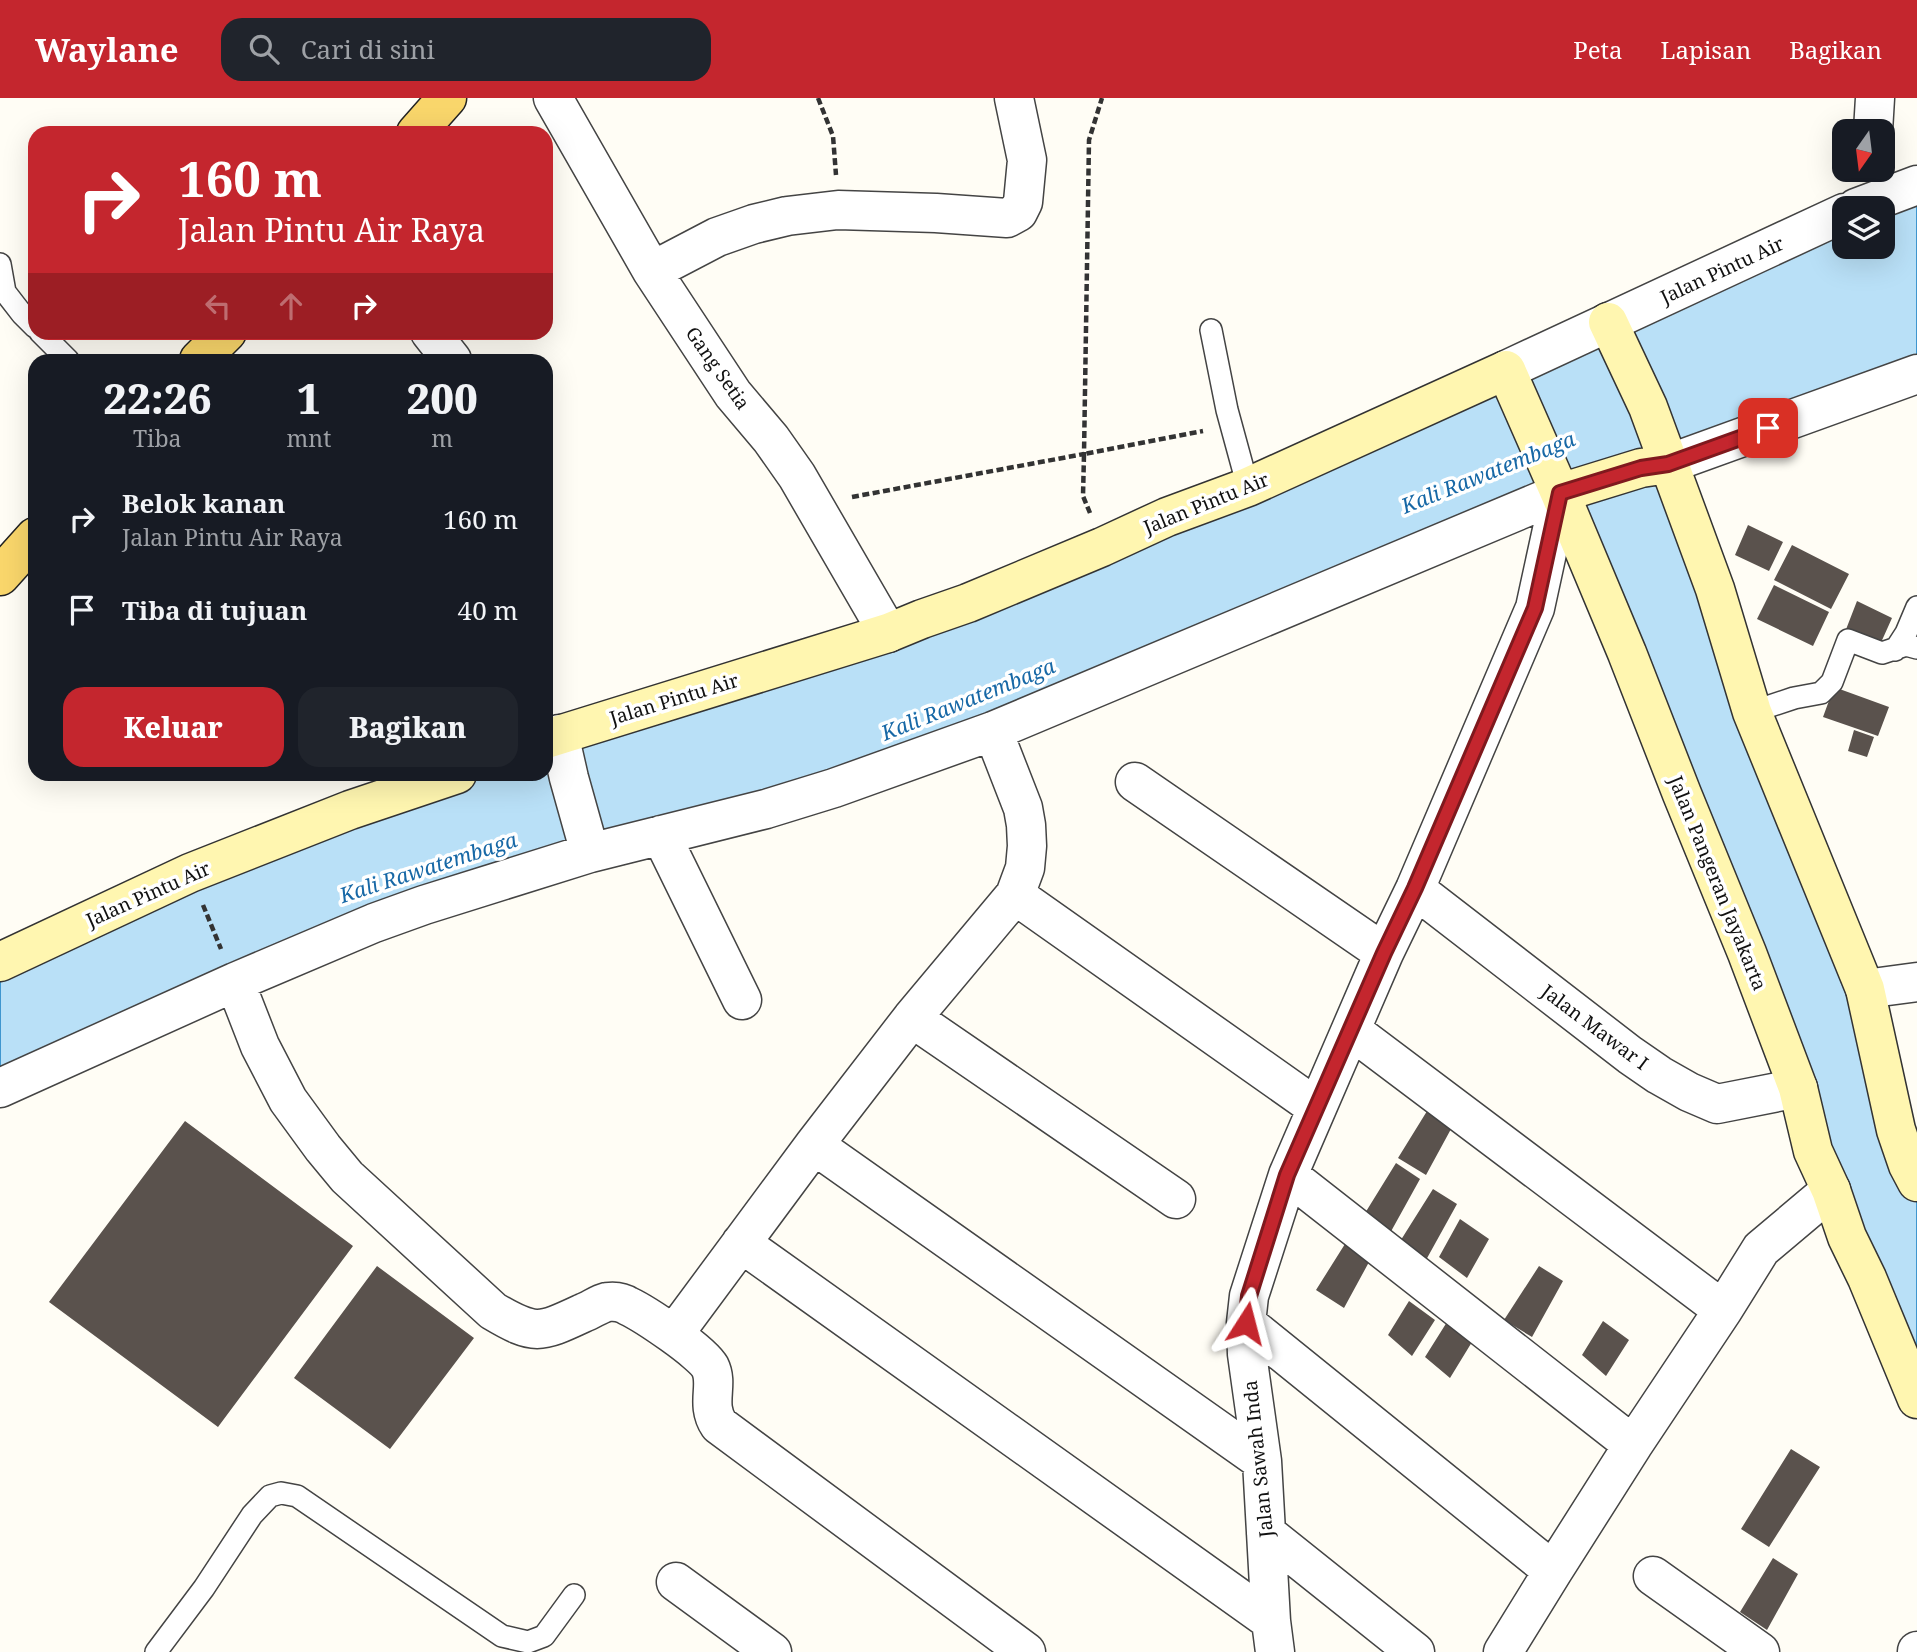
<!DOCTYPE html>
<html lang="id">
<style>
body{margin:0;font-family:"Noto Serif",serif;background:#20242c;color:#f1f3f6;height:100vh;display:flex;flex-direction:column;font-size:26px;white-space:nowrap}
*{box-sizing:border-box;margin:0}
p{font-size:23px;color:#9ea1a6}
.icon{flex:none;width:38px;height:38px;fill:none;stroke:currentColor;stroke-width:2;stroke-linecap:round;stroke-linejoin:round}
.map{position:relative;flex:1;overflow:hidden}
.panel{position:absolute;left:28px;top:256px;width:525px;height:427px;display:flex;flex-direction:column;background:#171b24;border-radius:21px;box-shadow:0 7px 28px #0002}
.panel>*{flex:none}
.banner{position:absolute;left:28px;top:28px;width:525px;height:214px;border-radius:21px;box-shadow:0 7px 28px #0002;background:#c4262e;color:#fff;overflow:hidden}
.needle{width:46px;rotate:194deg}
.fabs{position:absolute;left:1832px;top:21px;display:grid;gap:14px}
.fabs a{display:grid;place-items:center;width:63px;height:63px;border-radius:14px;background:#171b24;box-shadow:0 7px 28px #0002;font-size:35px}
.pin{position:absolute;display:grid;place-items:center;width:60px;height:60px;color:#fff;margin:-30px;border-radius:14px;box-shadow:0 4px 10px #0006}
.me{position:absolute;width:77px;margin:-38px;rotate:9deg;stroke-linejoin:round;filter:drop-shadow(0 0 5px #0008)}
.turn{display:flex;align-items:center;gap:24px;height:147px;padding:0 35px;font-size:32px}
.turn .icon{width:91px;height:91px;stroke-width:2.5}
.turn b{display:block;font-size:49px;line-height:60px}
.lanes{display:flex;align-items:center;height:66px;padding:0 35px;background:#0003;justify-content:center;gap:35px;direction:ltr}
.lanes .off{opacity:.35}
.eta{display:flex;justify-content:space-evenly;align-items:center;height:119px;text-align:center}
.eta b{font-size:42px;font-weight:800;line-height:49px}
.action{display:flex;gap:14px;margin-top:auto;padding:14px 35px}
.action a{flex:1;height:80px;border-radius:21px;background:#c4262e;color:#fff;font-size:28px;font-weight:800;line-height:80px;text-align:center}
.action a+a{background:#20242c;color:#f1f3f6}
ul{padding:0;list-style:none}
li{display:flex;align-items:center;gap:21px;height:91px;padding:0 35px}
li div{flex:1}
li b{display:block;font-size:26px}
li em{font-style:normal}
header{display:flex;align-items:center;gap:42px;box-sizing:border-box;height:98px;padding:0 35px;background:#c4262e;color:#fff}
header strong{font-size:33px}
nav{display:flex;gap:38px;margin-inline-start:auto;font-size:24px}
.search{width:490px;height:63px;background:#20242c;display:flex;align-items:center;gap:18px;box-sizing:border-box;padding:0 24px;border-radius:21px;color:#9ea1a6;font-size:26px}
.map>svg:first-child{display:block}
</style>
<header>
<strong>Waylane</strong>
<div class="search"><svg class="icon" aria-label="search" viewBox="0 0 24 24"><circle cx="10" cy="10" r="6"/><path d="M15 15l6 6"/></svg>Cari di sini</div>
<nav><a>Peta</a><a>Lapisan</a><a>Bagikan</a></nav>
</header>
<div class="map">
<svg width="1917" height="1554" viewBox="0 0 1917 1554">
<rect width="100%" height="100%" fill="#fffdf5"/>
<path fill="#b9e0f7" stroke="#3f96cf" stroke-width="2" d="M 1917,87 L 1917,276 L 1668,366 L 1917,1084 L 1917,1301 L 1560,395 L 993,633 L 590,755 L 0,992 L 0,864 L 457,676 L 546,676 L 546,641 L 888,535 L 1844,115 L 1844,149 L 1883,149 L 1883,110 Z"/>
<path fill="#5a524d" d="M 1748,427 L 1783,444 L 1769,473 L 1735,457 Z
M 1792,447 L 1849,476 L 1831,511 L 1774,482 Z
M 1774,487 L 1829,514 L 1813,548 L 1757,521 Z
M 1857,503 L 1892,520 L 1879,549 L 1845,534 Z
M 1834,589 L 1889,609 L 1878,638 L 1823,619 Z
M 1854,632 L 1874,639 L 1867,659 L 1848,653 Z
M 1432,1005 L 1457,1020 L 1426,1077 L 1398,1060 Z
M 185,1023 L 353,1148 L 218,1329 L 49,1204 Z
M 1396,1065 L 1420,1081 L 1389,1137 L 1362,1120 Z
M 1433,1091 L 1457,1106 L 1426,1162 L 1399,1145 Z
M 1460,1121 L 1489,1141 L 1467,1180 L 1439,1159 Z
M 1350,1138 L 1375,1153 L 1344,1210 L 1316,1192 Z
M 377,1168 L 474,1240 L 390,1351 L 294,1280 Z
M 1539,1168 L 1563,1183 L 1532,1239 L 1504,1222 Z
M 1409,1203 L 1435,1222 L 1412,1258 L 1388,1237 Z
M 1603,1223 L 1629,1242 L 1606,1278 L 1582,1257 Z
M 1447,1224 L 1472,1244 L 1450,1280 L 1425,1259 Z
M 1791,1351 L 1820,1369 L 1769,1449 L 1741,1431 Z
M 1773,1460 L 1798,1476 L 1767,1532 L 1740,1514 Z"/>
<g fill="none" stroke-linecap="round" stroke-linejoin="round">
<g stroke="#444" stroke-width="24">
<path id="lane" d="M 0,166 L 5,194 L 22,216 L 35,229
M 1211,232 L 1227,312 L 1248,389
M 40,234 L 68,262
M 1895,552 L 1906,535 L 1917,509
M 1752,614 L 1794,600 L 1821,595 L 1832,584 L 1848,542 L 1882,555 L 1906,547 L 1917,550
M 156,1554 L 204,1490 L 252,1417 L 270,1398 L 281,1395 L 297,1398 L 502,1538 L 528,1544 L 544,1538 L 574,1497"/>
</g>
<g stroke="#444" stroke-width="41">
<path id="street" d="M 553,0 L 652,173 L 733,296 L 771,341 L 797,378 L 888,535
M 1873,33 L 1875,0
M 1856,110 L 1917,87
M 652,173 L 717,139 L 754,126 L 787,118 L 838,112 L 936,115 L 1007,120 L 1018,114 L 1023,104 L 1027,62 L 1014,0
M 430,234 L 452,262
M 1506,272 L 1844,115
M 1668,366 L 1917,276
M 559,636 L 569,680 L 590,755
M 1135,684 L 1384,855
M 661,737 L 742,902
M 1415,791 L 1630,957 L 1659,977 L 1689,994 L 1717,1006 L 1798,990
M 1015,797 L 1317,1010
M 235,884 L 260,948 L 288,1002 L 323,1050 L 347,1079 L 493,1213 C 535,1238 540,1235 583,1215 C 591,1212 599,1206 607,1204 C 615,1203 622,1204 628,1208 C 645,1216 702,1254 710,1269 C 719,1287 705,1306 719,1327 L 1026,1554
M 1865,891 L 1917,884
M 912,920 L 1176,1101
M 1351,932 L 1723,1212
M 0,990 L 235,884 L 374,825 L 424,807 L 590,755 L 766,711 L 834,690 L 993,633 L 1560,395
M 814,1047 L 1262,1363
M 1288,1077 L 1633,1347
M 741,1145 L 1271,1523
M 1246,1225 L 1553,1473
M 674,1236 L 814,1047 L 912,920 L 1015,797 L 1025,770 L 1027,748 L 1026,727 L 1023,710 L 993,633
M 1266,1435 L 1415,1554
M 1653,1478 L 1760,1554
M 676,1484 L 772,1554
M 1275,1554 L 1271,1523 L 1262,1363 L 1247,1256 L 1246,1225 L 1249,1198 L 1288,1077 L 1384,855 L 1415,791 L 1535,510 L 1560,395
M 1503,1554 L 1553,1473 L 1633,1347 L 1723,1212 L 1761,1151 L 1831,1092
M 1917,1554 L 1917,1553"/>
</g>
<g stroke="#333" stroke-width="41">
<path id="secondary" d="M 1608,224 L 1648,309 L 1715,491 L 1752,614 L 1865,891 L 1896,1032 L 1908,1067 L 1917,1084
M 1560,395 L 1641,370 L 1668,366
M 546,641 L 888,535 L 922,521 L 968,505 L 1102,449 L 1167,419 L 1248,389 L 1506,272 L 1560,395 L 1627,555 L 1682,696 L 1747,855 L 1798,990 L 1813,1053 L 1831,1092 L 1847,1139 L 1867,1180 L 1917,1301
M 0,864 L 190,775 L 350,712 L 457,676"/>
</g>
<g stroke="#222" stroke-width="41">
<path id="primary" d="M 416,35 L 447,0
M 199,262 L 227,234
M 0,478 L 35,439"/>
</g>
<path stroke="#333" stroke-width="4.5" stroke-dasharray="7 3.5" stroke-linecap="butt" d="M 818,0 L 833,38 L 836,77
M 852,399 L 1084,356 L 1089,42 L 1102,0
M 1090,415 L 1083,398 L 1084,356 L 1203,333
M 203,807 L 221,851"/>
<use href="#lane" stroke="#fff" stroke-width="21"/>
<use href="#street" stroke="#fff" stroke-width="38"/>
<use href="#secondary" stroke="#fff6b0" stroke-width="38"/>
<use href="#primary" stroke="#f9d66b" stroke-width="38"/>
</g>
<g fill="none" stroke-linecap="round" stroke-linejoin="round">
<g stroke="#7f191e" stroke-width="18">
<path id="route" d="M 1246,1225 L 1249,1198 L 1287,1077 L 1384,855 L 1415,790 L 1535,510 L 1560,395 L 1641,370 L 1668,366 L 1768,330"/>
</g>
<use href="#route" stroke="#c4262e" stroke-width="12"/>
</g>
<g text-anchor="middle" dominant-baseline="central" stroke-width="7" stroke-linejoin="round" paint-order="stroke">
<g font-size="19" fill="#111" stroke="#fff">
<text transform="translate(1722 172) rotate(-25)">Jalan Pintu Air</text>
<text transform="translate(718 270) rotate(55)">Gang Setia</text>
<text transform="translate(1206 405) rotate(-22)">Jalan Pintu Air</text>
<text transform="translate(674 601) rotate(-17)">Jalan Pintu Air</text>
<text transform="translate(1718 785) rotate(68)">Jalan Pangeran Jayakarta</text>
<text transform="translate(148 796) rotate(-24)">Jalan Pintu Air</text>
<text transform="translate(1595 929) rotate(37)">Jalan Mawar I</text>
<text transform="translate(1258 1361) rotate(-96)">Jalan Sawah Inda</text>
</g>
<g font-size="21" font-style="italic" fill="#1768a6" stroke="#fff">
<text transform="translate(1488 374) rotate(-22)">Kali Rawatembaga</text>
<text transform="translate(968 601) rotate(-22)">Kali Rawatembaga</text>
<text transform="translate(428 769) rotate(-18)">Kali Rawatembaga</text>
</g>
</g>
</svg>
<div class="fabs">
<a><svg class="needle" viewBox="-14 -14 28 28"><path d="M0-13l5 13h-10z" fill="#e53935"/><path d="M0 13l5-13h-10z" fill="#9ea1a6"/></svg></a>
<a><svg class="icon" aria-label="layers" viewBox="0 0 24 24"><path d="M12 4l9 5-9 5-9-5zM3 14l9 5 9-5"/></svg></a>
</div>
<div class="pin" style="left:1768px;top:330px;background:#d93025"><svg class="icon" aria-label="arrive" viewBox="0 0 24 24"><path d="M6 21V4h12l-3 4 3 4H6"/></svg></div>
<svg class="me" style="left:1246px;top:1225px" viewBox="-20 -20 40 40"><path d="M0-17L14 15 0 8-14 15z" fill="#c4262e" stroke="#fff" stroke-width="4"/></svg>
<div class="banner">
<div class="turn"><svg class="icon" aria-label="right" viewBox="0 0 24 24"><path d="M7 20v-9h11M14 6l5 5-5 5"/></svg><div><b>160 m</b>Jalan Pintu Air Raya</div></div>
<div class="lanes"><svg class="icon off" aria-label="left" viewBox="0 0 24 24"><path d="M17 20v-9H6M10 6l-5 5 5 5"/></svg><svg class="icon off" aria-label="ahead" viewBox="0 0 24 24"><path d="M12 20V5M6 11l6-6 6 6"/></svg><svg class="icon" aria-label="right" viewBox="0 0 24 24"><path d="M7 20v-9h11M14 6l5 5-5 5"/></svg></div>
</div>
<section class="panel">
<div class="eta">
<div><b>22:26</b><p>Tiba</p></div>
<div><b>1</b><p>mnt</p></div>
<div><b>200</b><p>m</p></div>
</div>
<ul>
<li><svg class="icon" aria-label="right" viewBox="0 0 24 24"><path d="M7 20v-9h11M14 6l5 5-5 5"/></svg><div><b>Belok kanan</b><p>Jalan Pintu Air Raya</p></div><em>160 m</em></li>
<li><svg class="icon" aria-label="arrive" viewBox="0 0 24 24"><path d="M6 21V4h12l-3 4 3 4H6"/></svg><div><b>Tiba di tujuan</b></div><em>40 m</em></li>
</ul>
<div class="action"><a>Keluar</a><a>Bagikan</a></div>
</section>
</div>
